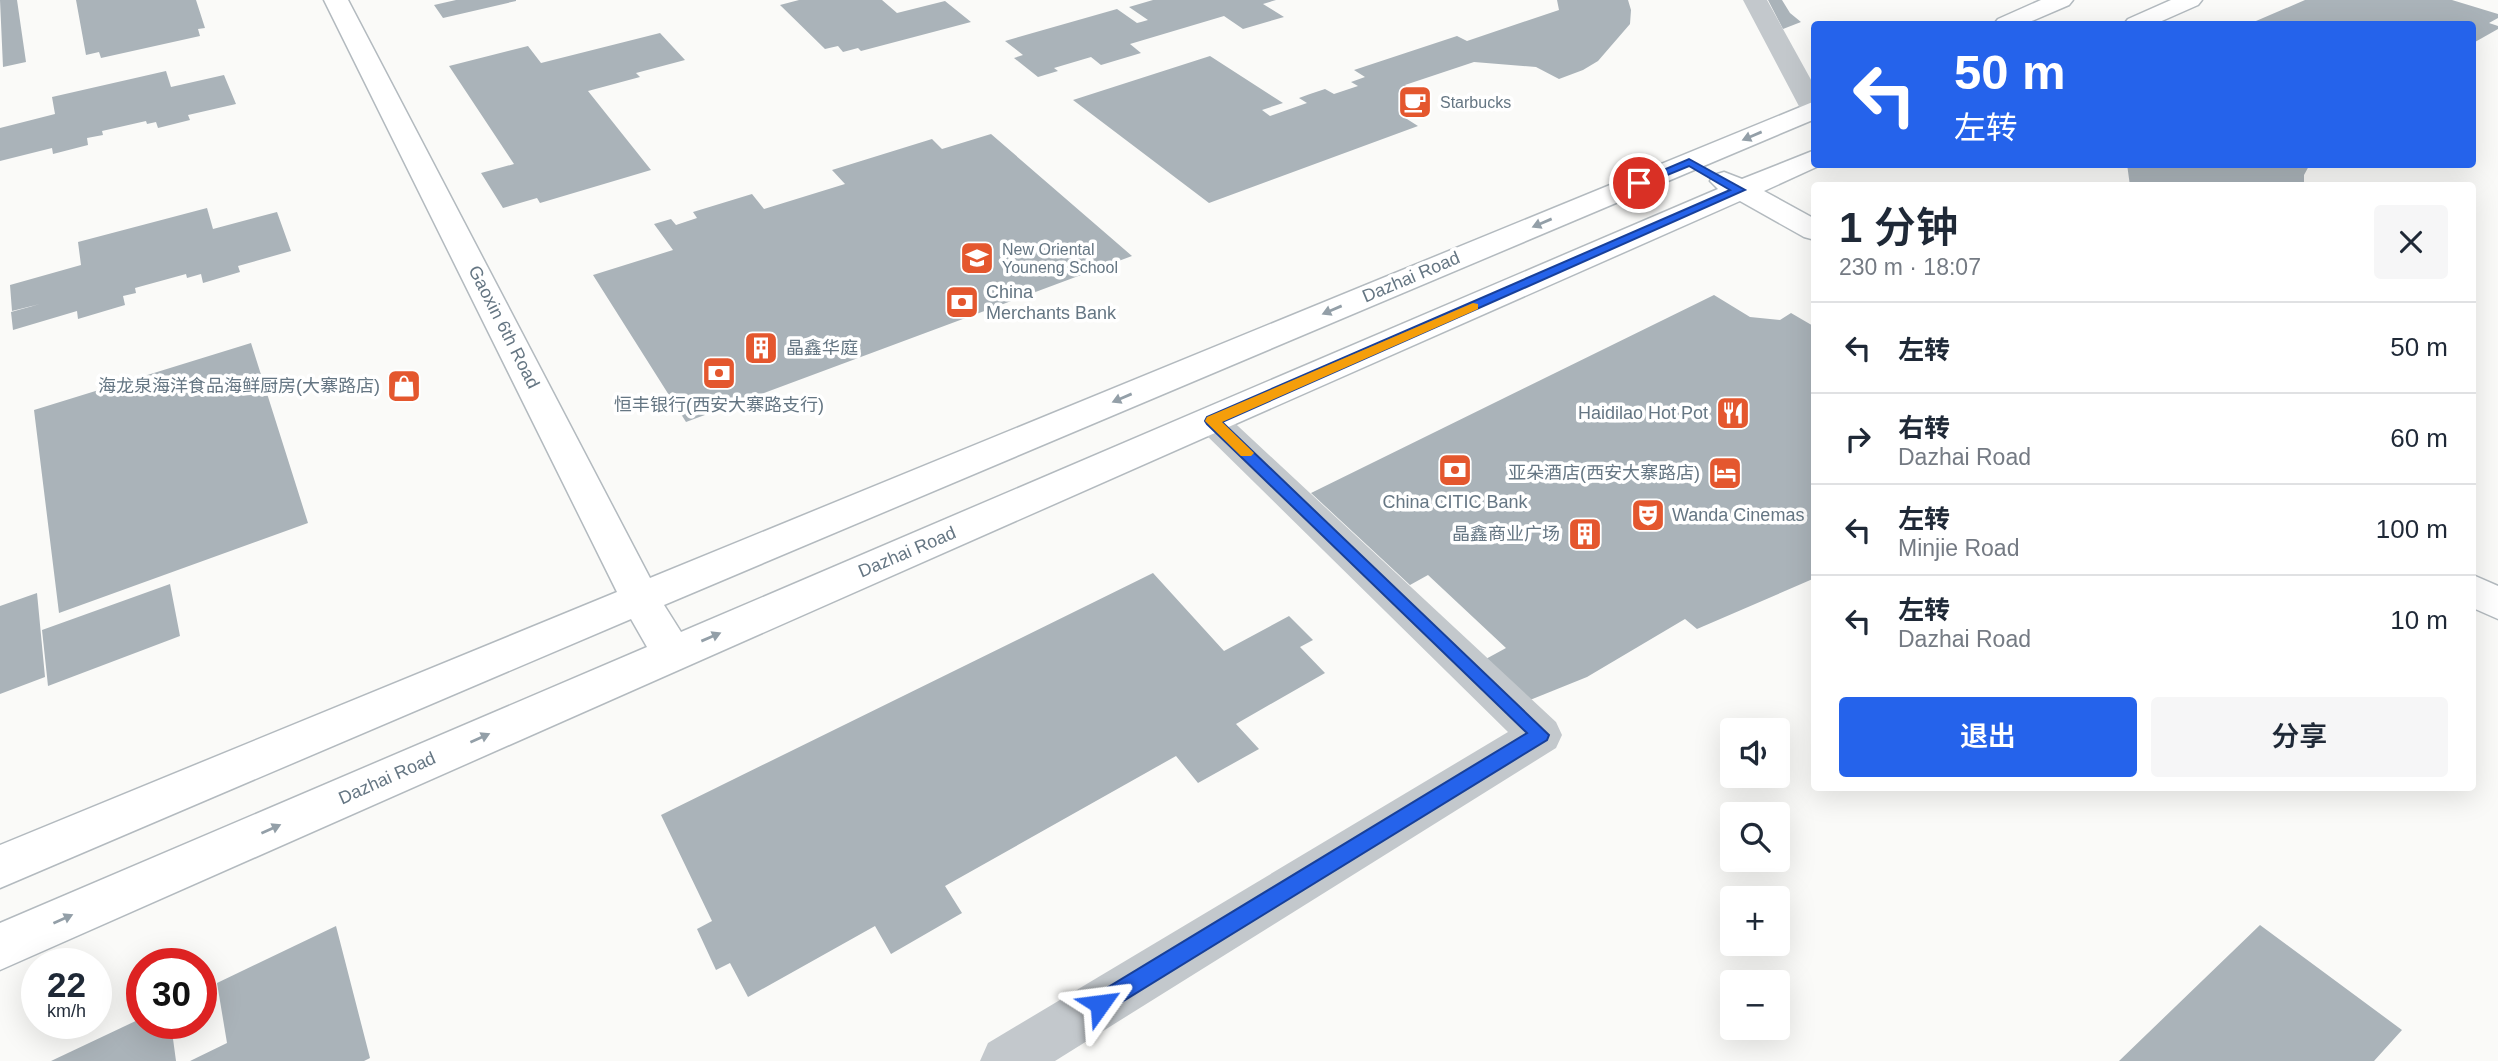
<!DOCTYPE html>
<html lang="zh">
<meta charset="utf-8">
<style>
body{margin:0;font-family:Helvetica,"Noto Sans SC",sans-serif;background:#f6f6f7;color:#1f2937;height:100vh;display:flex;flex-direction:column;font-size:26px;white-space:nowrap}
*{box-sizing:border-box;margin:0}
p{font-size:23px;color:#747a83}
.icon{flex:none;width:38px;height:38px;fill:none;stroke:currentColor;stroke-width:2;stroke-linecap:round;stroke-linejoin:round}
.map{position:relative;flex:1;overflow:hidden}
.panel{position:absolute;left:1811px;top:182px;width:665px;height:609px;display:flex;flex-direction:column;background:#fff;border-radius:7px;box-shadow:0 7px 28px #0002}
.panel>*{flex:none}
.top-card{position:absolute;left:1811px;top:21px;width:665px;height:147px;border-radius:7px;box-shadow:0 7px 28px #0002;background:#2563eb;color:#fff;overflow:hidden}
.buttons{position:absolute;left:1720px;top:718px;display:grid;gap:14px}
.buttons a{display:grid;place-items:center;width:70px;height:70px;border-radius:7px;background:#fff;box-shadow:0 7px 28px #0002;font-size:35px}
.speed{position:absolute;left:21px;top:948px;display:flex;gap:14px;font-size:35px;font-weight:700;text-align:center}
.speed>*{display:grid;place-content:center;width:91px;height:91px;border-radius:50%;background:#fff;box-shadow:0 7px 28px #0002;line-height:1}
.speed small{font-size:18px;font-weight:400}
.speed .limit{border:10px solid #d22;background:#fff;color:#111}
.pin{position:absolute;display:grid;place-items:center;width:60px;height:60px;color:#fff;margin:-30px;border:4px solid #fff;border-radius:50%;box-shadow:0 2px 7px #0007}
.me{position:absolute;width:77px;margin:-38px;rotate:59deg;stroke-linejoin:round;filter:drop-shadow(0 0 5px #0008)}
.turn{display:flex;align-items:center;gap:24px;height:147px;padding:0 28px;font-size:32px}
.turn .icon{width:91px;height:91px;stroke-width:2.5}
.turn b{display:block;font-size:49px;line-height:60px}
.round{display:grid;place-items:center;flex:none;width:74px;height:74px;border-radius:7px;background:#f6f6f7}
.overview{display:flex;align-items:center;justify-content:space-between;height:119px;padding:0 28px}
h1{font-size:42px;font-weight:600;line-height:52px}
.primary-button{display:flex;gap:14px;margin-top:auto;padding:14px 28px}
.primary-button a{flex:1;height:80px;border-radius:7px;background:#2563eb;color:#fff;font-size:28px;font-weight:600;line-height:80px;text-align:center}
.primary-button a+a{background:#f6f6f7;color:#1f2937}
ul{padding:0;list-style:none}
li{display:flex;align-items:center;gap:21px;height:91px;padding:0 28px;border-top:2px solid #e0e1e3}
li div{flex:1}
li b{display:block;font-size:26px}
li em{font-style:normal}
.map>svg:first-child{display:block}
</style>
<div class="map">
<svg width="2498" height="1061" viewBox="0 0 2498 1061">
<rect width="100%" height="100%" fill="#fafaf8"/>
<path fill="#aab3b9" d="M 0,0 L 17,0 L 26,62 L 3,67 Z
M 76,0 L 196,0 L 205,28 L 198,29 L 200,36 L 101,58 L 99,52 L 86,55 Z
M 456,0 L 516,0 L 516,1 L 443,18 L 434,5 Z
M 799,0 L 882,0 L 897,13 L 945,1 L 971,22 L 861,51 L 858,48 L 843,52 L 838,46 L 825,49 L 780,5 Z
M 1153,0 L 1276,0 L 1263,4 L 1284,17 L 1243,29 L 1224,16 L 1130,44 L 1141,53 L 1101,65 L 1091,57 L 1054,68 L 1058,71 L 1038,77 L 1014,58 L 1023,55 L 1005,41 L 1117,9 L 1137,23 L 1141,22 L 1148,20 L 1129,7 Z
M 1557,0 L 1628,0 L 1631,10 L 1630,24 L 1598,61 L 1583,70 L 1559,79 L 1536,67 L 1474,62 L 1405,85 L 1409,88 L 1399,91 L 1399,114 L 1418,126 L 1209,203 L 1073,100 L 1210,56 L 1283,103 L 1262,110 L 1270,116 L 1307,103 L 1299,98 L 1310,94 L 1325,89 L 1334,94 L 1358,86 L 1351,82 L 1365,77 L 1354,70 L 1457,36 L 1467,41 L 1559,10 Z
M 1768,0 L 1782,0 L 1790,13 L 1801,22 L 1783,29 Z
M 2305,0 L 2452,0 L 2498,14 L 2498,18 L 2489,23 L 2498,26 L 2498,29 L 2475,42 L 2473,24 L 2249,24 Z
M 660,33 L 685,60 L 636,73 L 640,77 L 588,91 L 651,170 L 540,203 L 537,198 L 503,208 L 481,173 L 514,164 L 449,66 L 528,46 L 541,63 Z
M 166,71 L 171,87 L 224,75 L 236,104 L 188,115 L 190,120 L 158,128 L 156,122 L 147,124 L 146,121 L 102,131 L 103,135 L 87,138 L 88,145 L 53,154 L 52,148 L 0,161 L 0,128 L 55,114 L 52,97 Z
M 991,134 L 1132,256 L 686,422 L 593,275 L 673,250 L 654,224 L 671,219 L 676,225 L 697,218 L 693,212 L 752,194 L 764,209 L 845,184 L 832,170 L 932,139 L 942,149 Z
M 2127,164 L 2310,164 L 2304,175 L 2304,186 L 2130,186 Z
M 207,208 L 213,229 L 277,212 L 291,251 L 238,266 L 240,272 L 203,283 L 201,274 L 187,278 L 186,274 L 135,288 L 136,293 L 123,296 L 125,305 L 78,319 L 77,311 L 13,330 L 11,312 L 40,304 L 12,311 L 10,285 L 81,265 L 78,242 Z
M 1714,295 L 1750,317 L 1780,320 L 1791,313 L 1815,327 L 1815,578 L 1697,629 L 1685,619 L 1587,677 L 1530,700 L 1484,660 L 1506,648 L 1428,575 L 1410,585 L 1311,493 Z
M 251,343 L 308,523 L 59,613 L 34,410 Z
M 1153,573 L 1224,651 L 1289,616 L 1313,640 L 1300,647 L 1325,673 L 1236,724 L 1259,749 L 1198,783 L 1176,756 L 945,886 L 962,913 L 891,954 L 875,926 L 748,997 L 730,963 L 716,970 L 697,929 L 712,921 L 661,815 Z
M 170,584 L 180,636 L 48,686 L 42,630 Z
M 37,593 L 45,677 L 0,694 L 0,606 Z
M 2260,925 L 2402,1030 L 2374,1061 L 2119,1061 Z
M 336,926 L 370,1058 L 364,1061 L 190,1061 L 227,1043 L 217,983 Z
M 142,1018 L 142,1024 L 171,1024 L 176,1061 L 51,1061 Z"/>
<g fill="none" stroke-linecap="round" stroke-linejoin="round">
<g stroke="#b3babf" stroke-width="3">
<path id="secondary" d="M 324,0 L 348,0 L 650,578 L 1815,101 L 1815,119 L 664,605 L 681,632 L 1718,189 L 1710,181 L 1714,175 L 1724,172 L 1742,179 L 1815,150 L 1815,164 L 1823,164 L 1764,191 L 1815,219 L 1815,240 L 1804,237 L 1740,201 L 0,970 L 0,923 L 647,647 L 631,619 L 0,888 L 0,845 L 617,592 Z
M 2041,0 L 2073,0 L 2069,5 L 2025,24 L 1994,24 L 1998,19 Z
M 2171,0 L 2202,0 L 2198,5 L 2155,24 L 2124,24 L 2128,19 Z
M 2473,575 L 2498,586 L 2498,619 L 2473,608 Z"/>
</g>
<path fill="#c3c8cc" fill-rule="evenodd" d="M 1743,0 L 1767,0 L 1815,87 L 1815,118 L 1805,116 L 1801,110 Z
M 1212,410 L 1224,413 L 1556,722 L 1562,735 L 1556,748 L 1055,1061 L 980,1061 L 988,1043 L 1508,732 L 1200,429 L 1194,421 L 1200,413 Z"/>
<use href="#secondary" fill="#fff" fill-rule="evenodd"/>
</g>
<defs><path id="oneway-solid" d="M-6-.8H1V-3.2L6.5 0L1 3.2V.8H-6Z" transform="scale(1.75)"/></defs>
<g fill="#939fa8">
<use href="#oneway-solid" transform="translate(1752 136) rotate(157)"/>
<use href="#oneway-solid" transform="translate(1542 223) rotate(157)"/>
<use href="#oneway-solid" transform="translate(1332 310) rotate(157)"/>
<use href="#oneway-solid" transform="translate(1122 398) rotate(157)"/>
<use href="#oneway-solid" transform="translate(711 637) rotate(-23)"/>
<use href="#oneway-solid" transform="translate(480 738) rotate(-24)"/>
<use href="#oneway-solid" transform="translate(271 829) rotate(-24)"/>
<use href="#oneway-solid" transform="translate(63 919) rotate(-24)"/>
</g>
<path fill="#2563eb" stroke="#184099" stroke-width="2" d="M 1689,159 L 1745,190 L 1222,422 L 1549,735 L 1547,740 L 1107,1011 L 1100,1014 L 1092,1011 L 1089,1004 L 1092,997 L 1527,733 L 1207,424 L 1205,421 L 1207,417 L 1730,190 L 1689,166 L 1643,185 L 1633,183 Z"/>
<path fill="#f59e0b" d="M 1473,303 L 1478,304 L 1478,309 L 1222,422 L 1251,450 L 1254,453 L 1251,456 L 1241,456 L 1205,421 L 1207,417 Z"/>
<defs>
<g id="cafe-square" transform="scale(1.75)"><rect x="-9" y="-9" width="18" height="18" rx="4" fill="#e4572e" stroke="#fff"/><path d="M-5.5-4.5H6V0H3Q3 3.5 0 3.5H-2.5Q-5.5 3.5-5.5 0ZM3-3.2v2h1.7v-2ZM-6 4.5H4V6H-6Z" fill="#fff"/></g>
<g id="school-square" transform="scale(1.75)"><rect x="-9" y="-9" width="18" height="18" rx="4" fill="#e4572e" stroke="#fff"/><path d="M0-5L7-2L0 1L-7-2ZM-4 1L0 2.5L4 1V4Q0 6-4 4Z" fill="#fff"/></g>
<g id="bank-square" transform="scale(1.75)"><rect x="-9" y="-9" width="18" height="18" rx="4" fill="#e4572e" stroke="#fff"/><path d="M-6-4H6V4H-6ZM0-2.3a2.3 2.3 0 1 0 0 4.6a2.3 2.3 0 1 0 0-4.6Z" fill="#fff"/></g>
<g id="building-square" transform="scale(1.75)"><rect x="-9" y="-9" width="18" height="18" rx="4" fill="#e4572e" stroke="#fff"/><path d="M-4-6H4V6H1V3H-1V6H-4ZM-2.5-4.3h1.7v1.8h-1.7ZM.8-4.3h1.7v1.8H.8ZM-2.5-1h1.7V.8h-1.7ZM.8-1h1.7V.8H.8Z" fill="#fff"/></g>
<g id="shop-square" transform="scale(1.75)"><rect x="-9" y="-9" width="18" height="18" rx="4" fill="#e4572e" stroke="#fff"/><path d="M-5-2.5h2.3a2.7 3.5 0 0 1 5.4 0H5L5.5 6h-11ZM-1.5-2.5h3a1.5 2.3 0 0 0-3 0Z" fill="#fff"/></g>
<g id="restaurant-square" transform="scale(1.75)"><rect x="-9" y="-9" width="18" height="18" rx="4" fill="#e4572e" stroke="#fff"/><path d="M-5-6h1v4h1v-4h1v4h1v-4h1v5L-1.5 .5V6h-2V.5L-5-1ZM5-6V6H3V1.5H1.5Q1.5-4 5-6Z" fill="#fff"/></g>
<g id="hotel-square" transform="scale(1.75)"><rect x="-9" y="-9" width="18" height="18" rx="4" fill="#e4572e" stroke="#fff"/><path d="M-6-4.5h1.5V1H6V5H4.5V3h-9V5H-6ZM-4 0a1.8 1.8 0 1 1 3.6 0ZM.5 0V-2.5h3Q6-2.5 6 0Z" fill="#fff"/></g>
<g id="theatre-square" transform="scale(1.75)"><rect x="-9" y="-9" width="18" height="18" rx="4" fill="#e4572e" stroke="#fff"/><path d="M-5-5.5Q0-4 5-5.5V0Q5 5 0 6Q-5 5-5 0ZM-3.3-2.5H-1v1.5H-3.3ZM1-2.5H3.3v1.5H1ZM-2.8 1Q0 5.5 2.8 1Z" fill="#fff"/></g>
</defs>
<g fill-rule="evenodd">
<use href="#cafe-square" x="1415" y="102"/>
<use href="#school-square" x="977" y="258"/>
<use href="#bank-square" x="962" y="302"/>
<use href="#building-square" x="761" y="348"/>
<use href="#bank-square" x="719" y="373"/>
<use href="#shop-square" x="404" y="386"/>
<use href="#restaurant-square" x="1733" y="413"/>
<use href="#bank-square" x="1455" y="470"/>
<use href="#hotel-square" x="1725" y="473"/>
<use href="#theatre-square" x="1648" y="515"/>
<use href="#building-square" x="1585" y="534"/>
</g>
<g text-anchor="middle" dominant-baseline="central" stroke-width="7" stroke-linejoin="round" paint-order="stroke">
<g font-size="16" fill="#657683" stroke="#fff" text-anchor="start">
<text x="1440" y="102">Starbucks</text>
<text x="1002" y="249">New Oriental<tspan x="1002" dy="18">Youneng School</tspan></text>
</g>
<g font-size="18" fill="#657683" stroke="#fff">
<text transform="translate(1411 277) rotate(-23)">Dazhai Road</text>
<text transform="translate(504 327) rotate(63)">Gaoxin 6th Road</text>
<text transform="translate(907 552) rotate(-23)">Dazhai Road</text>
<text transform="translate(387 778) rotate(-24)">Dazhai Road</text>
</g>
<g font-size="18" fill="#657683" stroke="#fff" text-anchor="end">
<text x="986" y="292" text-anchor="start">China<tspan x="986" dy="21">Merchants Bank</tspan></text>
<text x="786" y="348" text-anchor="start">晶鑫华庭</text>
<text x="380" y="386">海龙泉海洋食品海鲜厨房(大寨路店)</text>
<text x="719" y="405" text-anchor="middle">恒丰银行(西安大寨路支行)</text>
<text x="1708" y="413">Haidilao Hot Pot</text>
<text x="1700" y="473">亚朵酒店(西安大寨路店)</text>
<text x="1455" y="502" text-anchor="middle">China CITIC Bank</text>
<text x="1672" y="515" text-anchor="start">Wanda Cinemas</text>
<text x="1560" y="534">晶鑫商业广场</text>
</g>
</g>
</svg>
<div class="buttons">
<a><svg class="icon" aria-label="sound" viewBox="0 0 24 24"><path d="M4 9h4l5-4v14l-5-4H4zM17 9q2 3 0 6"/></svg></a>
<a><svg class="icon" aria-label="search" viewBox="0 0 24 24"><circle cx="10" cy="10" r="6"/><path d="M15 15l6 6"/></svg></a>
<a>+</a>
<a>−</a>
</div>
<div class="speed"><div>22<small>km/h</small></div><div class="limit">30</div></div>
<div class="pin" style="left:1639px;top:183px;background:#d93025"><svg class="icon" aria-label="arrive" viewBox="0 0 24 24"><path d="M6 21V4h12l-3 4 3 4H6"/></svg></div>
<svg class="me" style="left:1100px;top:1004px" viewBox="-20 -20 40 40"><path d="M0-17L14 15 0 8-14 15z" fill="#2563eb" stroke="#fff" stroke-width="4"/></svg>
<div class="top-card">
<div class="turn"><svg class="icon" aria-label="left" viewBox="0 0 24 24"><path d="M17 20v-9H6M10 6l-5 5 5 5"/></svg><div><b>50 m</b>左转</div></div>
</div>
<section class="panel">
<div class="overview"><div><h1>1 分钟</h1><p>230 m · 18:07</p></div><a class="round"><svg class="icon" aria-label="close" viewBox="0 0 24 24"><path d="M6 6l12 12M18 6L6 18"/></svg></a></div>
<ul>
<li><svg class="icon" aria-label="left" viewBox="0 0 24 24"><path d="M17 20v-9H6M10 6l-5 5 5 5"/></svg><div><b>左转</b></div><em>50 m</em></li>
<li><svg class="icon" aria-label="right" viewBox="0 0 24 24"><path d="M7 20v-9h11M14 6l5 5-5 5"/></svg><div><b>右转</b><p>Dazhai Road</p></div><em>60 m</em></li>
<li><svg class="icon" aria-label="left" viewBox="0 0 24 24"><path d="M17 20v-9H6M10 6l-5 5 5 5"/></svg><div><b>左转</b><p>Minjie Road</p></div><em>100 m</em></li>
<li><svg class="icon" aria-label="left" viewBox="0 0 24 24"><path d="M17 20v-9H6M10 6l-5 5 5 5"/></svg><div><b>左转</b><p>Dazhai Road</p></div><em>10 m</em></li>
</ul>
<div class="primary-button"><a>退出</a><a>分享</a></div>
</section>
</div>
